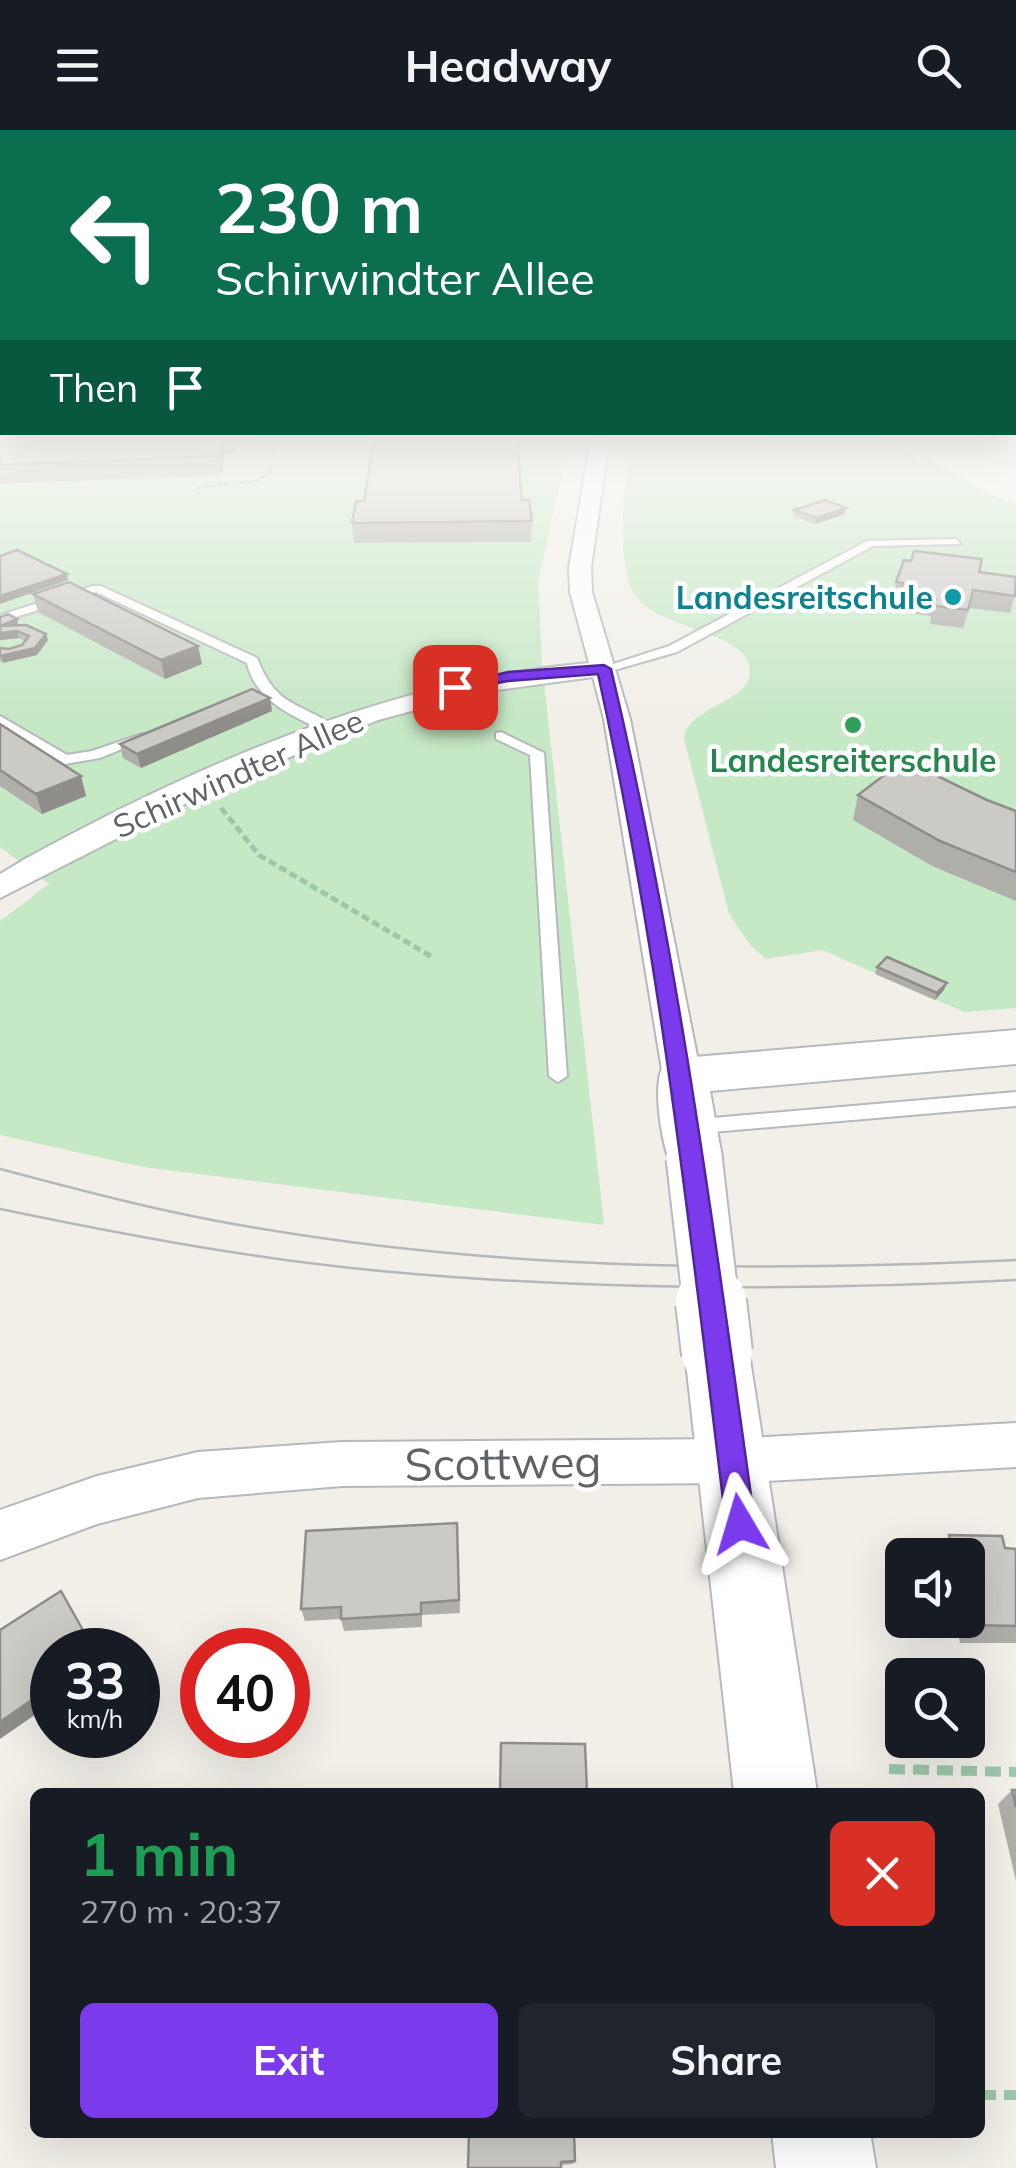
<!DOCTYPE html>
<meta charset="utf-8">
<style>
body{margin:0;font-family:Mulish,sans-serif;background:#20242c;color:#f1f3f6;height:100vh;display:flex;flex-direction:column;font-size:38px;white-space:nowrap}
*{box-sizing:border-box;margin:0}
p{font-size:32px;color:#9ea1a6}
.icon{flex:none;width:55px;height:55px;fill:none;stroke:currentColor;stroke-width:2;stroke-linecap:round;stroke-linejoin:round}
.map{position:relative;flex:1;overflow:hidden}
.details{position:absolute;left:30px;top:1658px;width:955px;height:350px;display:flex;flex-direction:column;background:#171b24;border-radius:15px;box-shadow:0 10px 40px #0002}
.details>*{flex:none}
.top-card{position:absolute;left:0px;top:0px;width:1018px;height:305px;box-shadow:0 10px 40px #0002;background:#0b6e4f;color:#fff;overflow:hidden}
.fabs{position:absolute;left:885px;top:1408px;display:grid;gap:20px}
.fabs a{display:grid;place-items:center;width:100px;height:100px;border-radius:15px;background:#171b24;box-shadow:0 10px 40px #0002;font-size:50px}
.speed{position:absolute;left:30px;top:1498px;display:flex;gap:20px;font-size:50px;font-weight:700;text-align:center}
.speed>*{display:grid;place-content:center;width:130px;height:130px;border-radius:50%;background:#171b24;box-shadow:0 10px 40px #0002;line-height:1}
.speed small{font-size:25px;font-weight:400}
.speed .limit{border:15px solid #d22;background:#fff;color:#111}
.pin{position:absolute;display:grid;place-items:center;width:85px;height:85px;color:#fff;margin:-42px;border-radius:20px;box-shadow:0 5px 15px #0006}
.me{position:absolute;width:110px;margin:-55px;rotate:353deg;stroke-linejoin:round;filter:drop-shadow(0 0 8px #0008)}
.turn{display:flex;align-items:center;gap:35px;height:210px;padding:0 50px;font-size:45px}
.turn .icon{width:130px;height:130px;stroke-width:2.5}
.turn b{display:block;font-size:70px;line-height:85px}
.then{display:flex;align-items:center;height:95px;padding:0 50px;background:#0003;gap:20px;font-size:38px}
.round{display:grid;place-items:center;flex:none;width:105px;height:105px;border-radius:15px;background:#20242c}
.overview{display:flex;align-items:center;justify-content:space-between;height:170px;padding:0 50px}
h1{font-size:60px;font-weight:700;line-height:75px;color:#1e9e55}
.primary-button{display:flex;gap:20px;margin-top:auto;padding:20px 50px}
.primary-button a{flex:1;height:115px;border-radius:15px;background:#7c3aed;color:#fff;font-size:40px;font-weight:700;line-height:115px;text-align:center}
.primary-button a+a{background:#20242c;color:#f1f3f6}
header{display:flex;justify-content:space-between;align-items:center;height:130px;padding:0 50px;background:#171b24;font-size:45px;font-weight:700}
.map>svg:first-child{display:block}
</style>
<header><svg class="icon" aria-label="menu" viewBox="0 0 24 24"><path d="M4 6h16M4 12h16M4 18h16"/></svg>Headway<svg class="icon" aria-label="search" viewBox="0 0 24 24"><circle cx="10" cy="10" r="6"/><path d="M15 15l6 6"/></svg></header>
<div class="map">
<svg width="1016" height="2038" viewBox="0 0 1016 2038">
<rect width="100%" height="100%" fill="#f1efe8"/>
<path fill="#c5e8c5" d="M 0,304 L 571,304 L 538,451 L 542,534 L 604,1095 L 143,1037 L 0,1005 L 0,791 L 49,754 L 0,717 Z
M 630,304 L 874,304 L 882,311 L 892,310 L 919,330 C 941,329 989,370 1016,373 L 1016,878 L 964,882 L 822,820 L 766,829 L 751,816 L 729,784 L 684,608 C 688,576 752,573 750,540 C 748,498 646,501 630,456 C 617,420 625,342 630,304 Z"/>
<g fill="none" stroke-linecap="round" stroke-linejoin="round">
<g stroke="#b5b8bc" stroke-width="4">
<path id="lane" d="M 956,409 L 960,414 L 873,416 L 677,522 L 604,543 L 598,539 L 669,516 L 867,411 Z
M 93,456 L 101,456 L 257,528 C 278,581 300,570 338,599 L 326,602 C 293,586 256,572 247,533 L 96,462 L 0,492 L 0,485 Z
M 0,586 L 67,625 L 92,621 L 142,604 L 149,608 L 100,628 L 65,634 L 0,596 Z
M 501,602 L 544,623 L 567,946 L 558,952 L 549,946 L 530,625 L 496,609 L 496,603 Z
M 1016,962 L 1016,976 L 689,1004 L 679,997 L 689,990 Z"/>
</g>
<g stroke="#b5b8bc" stroke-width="4">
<path id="street" d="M 592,304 L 610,304 L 591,437 L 592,462 L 630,589 L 701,946 L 695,955 L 682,959 L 669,955 L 663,946 L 604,589 L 593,547 L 482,562 L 378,590 L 214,659 L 0,768 L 0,744 L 25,729 C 199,634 389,550 589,533 L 570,462 L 569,437 Z
M 1016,1293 L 1016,1337 L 732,1353 L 342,1356 L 198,1368 L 97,1394 L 0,1430 L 0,1380 L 97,1346 L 198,1322 L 342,1312 L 732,1309 Z"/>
</g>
<g stroke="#b6babf" stroke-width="4">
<path id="secondary" d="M 1016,900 L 1016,934 L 710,961 L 722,1027 L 714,1041 L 694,1047 L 674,1041 C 662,1019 651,955 664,934 L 682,928 Z
M 717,1196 L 740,1204 L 749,1223 L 817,1662 L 734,1662 L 685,1223 L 694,1204 Z
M 772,2002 L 870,2002 L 876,2038 L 776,2038 Z"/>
</g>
<path stroke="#9cc7a9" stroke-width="2.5" stroke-dasharray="5 2.5" stroke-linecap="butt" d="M 195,358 L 258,351 L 272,340 L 270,330 L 276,315 L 307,304"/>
<path stroke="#9cc7a9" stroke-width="5" stroke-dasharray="8 4" stroke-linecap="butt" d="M 221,678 L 259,725 L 434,828"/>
<path stroke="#9cc7a9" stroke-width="10" stroke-dasharray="16 8" stroke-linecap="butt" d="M 889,1639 L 1016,1642
M 980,1965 L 1016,1965"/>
<use href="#lane" fill="#fff" fill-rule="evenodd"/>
<use href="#street" fill="#fff" fill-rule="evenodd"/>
<use href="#secondary" fill="#fff" fill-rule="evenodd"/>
<path stroke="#b6b7b8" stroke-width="2.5" d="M 0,1039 C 83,1061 166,1083 251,1097 C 505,1141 760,1142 1016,1130
M 0,1079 C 126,1105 252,1129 381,1141 C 593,1161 804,1161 1016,1150"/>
<g stroke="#b6babf" stroke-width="59" stroke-linecap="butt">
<path id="secondary-bridge-far1" d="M 694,1027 L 711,1174"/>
</g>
<g stroke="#b6babf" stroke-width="74" stroke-linecap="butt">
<path id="secondary-bridge" d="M 711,1172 L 717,1223"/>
</g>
<use href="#secondary-bridge-far1" stroke="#fff" stroke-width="55"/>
<use href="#secondary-bridge" stroke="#fff" stroke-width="70"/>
</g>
<path fill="#afaea9" d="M 0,304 L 235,304 L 234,323 L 224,323 L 222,345 L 0,354 Z
M 522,370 L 532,391 L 531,412 L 354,413 L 352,393 Z
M 794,380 L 845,384 L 815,394 L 793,386 Z
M 979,442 L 1016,461 L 1010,483 L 969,478 L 963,498 L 930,494 L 931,486 L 895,481 L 897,470 L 892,469 L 896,452 Z
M 33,464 L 198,516 L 202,534 L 165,549 L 38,482 Z
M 0,487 L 18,495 L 48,510 L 37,525 L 0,532 L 0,518 L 9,519 L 22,515 L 25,511 L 19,508 L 0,510 Z
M 270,568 L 272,581 L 141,638 L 123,628 L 120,614 Z
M 0,594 L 81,646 L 86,666 L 42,684 L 0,656 Z
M 858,665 L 987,670 L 1016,681 L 1016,771 L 932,736 L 853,690 Z
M 877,837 L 944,860 L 935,870 L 875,844 Z
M 457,1393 L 460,1483 L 422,1485 L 422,1497 L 344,1501 L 341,1489 L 305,1491 L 301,1479 Z
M 949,1405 L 1005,1418 L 1016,1419 L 1016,1513 L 960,1513 L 955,1490 L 968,1490 L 968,1425 L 939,1425 Z
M 1012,1660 L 1016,1660 L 1016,1751 L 998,1674 Z
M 575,2031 L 573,2034 L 561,2035 L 468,2038 Z"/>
<path fill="#8f8d8a" d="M 232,304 L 235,304 L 234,323 Z
M 222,305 L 224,323 L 222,345 L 219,326 Z
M 846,378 L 845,384 L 815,394 L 816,388 Z
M 67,444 L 68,450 L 0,474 L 0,466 Z
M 17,489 L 18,496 L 0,496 Z
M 17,501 L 19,508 L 0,510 L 0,503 Z
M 46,504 L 48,510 L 37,525 L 3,533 L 1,526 Z
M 198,516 L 202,534 L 165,549 L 161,530 Z
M 270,568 L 272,581 L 141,638 L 137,624 Z
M 81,646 L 86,666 L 42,684 L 36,664 Z
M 947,853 L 944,860 L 935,870 L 937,863 Z
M 52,1556 L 52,1573 L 0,1609 L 0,1592 Z"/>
<path fill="#cccac5" stroke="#8f8d8a" stroke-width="2.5" d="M 0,304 L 232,304 L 222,305 L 219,326 L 0,335 Z
M 375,304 L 517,304 L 522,370 L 529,370 L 532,391 L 352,393 L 356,371 L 364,371 Z
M 825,370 L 846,378 L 816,388 L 794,380 Z
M 17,420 L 67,444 L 0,466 L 0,426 Z
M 914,421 L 982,429 L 979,442 L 1016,447 L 1015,466 L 973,460 L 968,480 L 934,476 L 936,469 L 899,464 L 903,453 L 896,452 L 904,430 L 911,431 Z
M 69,452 L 198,516 L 161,530 L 33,464 Z
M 8,484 L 17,489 L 0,496 L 0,487 Z
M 26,495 L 46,504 L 35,518 L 0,526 L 0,518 L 9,519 L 22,515 L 29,506 L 17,501 L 0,503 L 0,496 Z
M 252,559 L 270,568 L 137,624 L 120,614 Z
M 0,594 L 81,646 L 36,664 L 0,640 Z
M 904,630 L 987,670 L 1016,681 L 1016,742 L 940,711 L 858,665 Z
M 887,827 L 947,853 L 937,863 L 877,837 Z
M 457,1393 L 459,1470 L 421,1473 L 421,1484 L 341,1489 L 341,1477 L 301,1479 L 306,1401 Z
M 949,1405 L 1002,1406 L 1005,1418 L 1016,1419 L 1016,1496 L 972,1495 L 968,1478 L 968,1425 L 954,1425 Z
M 61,1461 L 94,1520 L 52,1520 L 52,1556 L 0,1592 L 0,1500 Z
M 501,1613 L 585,1614 L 587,1662 L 500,1662 Z
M 1012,1660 L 1016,1660 L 1016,1677 Z
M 469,2002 L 574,2002 L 575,2031 L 561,2032 L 561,2038 L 468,2038 Z"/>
<linearGradient id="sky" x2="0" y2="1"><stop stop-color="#8fc3f1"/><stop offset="0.52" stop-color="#f9f8f5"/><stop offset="1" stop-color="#f9f8f5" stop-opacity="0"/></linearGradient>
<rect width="1016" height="589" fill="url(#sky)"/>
<path fill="#7c3aed" stroke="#51269a" stroke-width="2.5" d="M 604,535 L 611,539 C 678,821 715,1108 755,1394 L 751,1404 L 740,1408 L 730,1404 L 726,1394 C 691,1109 660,824 598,544 L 508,551 L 455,561 L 448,557 L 508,542 Z"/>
<circle fill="#0f9aa8" stroke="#fff" stroke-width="4" cx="953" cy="467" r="10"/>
<circle fill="#2e9e5b" stroke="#fff" stroke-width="4" cx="853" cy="595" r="10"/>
<g text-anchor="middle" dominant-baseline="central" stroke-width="9" stroke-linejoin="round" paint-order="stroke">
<g font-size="32" font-weight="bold" fill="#0d838f" stroke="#fff" text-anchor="end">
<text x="933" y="467">Landesreitschule</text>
</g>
<g font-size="32" font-weight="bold" fill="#27864d" stroke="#fff">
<text x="853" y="630">Landesreiterschule</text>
</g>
<g font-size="32" fill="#5f6368" stroke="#fff">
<text transform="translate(238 643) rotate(-24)">Schirwindter Allee</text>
</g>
<g font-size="45" fill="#5f6368" stroke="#fff">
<text transform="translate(503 1332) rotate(-1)">Scottweg</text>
</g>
</g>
</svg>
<div class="fabs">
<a><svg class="icon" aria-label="sound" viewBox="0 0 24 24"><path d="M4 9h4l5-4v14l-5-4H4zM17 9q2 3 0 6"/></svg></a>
<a><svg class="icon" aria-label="search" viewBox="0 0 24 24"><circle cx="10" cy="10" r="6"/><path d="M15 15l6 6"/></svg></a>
</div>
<div class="speed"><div>33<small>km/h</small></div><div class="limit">40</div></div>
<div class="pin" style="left:455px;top:557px;background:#d93025"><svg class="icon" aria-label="arrive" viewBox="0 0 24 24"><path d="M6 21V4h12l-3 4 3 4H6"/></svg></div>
<svg class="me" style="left:740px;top:1394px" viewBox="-20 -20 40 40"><path d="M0-17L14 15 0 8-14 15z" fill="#7c3aed" stroke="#fff" stroke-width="4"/></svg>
<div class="top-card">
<div class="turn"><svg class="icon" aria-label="left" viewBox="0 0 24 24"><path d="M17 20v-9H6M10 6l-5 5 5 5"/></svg><div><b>230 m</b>Schirwindter Allee</div></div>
<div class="then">Then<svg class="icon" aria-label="arrive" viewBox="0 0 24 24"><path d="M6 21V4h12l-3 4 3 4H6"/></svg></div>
</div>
<section class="details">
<div class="overview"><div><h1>1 min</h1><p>270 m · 20:37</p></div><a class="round" style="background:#d93025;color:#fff"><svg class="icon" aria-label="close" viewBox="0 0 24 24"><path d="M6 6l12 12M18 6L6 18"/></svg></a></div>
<div class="primary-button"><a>Exit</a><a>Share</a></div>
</section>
</div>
